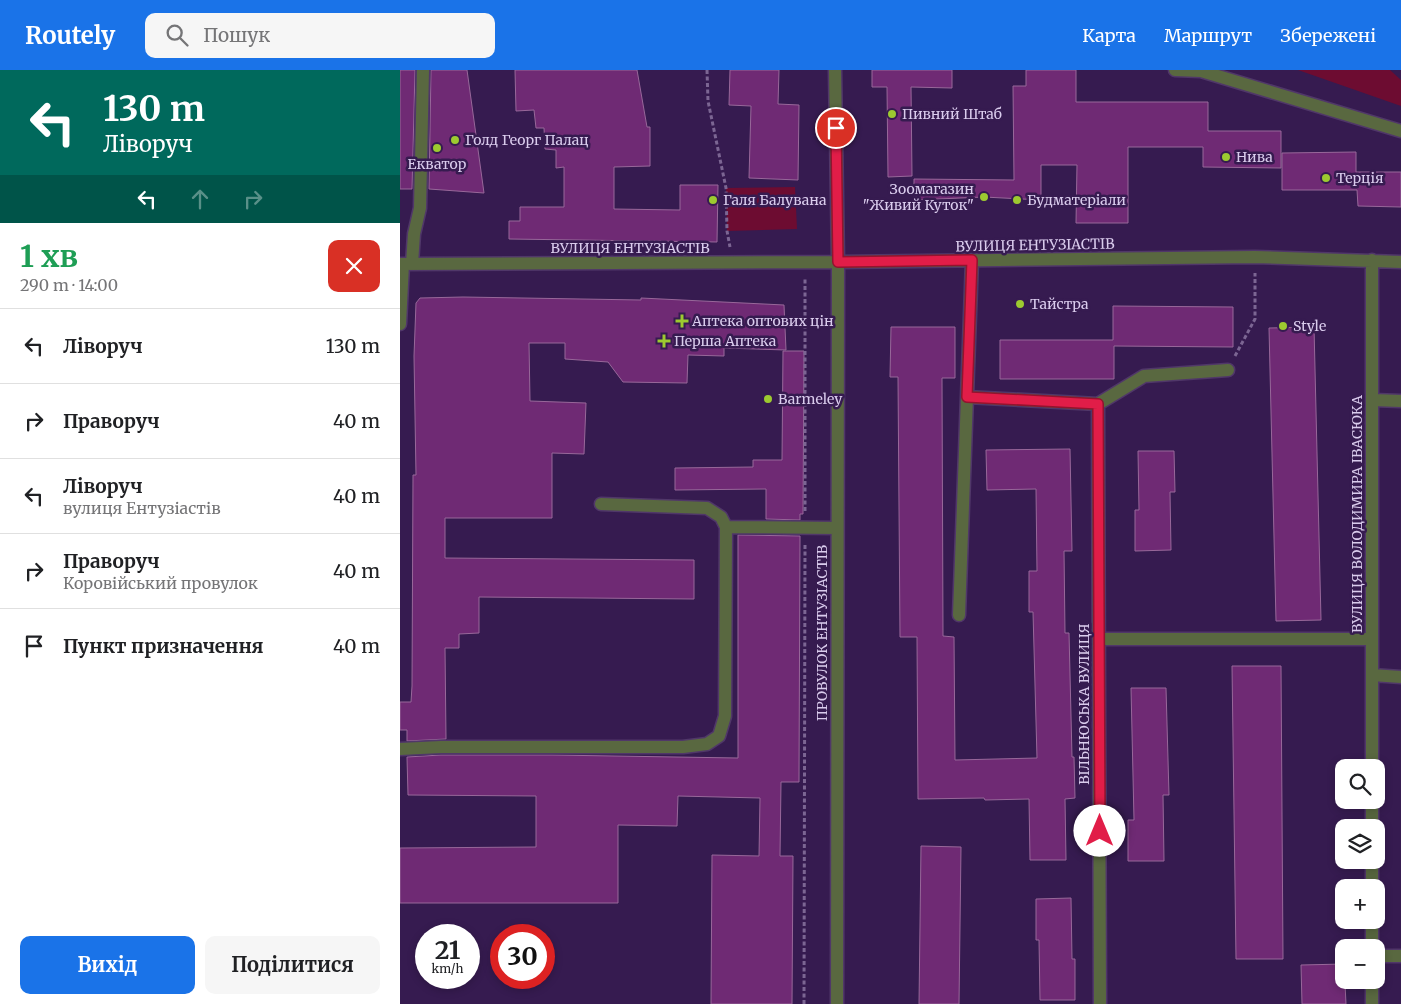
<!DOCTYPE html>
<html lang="uk">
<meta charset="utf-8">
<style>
body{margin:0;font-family:Merriweather,serif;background:#f6f6f6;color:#202124;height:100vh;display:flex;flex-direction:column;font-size:19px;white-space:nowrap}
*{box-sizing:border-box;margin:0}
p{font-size:16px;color:#757577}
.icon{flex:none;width:28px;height:28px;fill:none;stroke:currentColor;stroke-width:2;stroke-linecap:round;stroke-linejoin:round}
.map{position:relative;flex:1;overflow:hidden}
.panel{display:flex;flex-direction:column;background:#fff;width:400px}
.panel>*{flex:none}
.banner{background:#00695c;color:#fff;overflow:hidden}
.fabs{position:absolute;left:935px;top:689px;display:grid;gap:10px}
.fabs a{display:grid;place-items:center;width:50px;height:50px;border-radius:10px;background:#fff;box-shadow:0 2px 8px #0003;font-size:25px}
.speed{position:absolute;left:15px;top:854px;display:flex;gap:10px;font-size:25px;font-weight:700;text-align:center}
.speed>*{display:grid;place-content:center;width:65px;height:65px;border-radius:50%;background:#fff;box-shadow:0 2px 8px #0003;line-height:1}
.speed small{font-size:12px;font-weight:400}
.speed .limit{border:8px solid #d22;background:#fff;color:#111}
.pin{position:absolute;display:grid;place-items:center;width:42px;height:42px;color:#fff;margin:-21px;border:2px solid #fff;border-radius:50%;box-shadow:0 1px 5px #0007}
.me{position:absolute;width:55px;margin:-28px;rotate:0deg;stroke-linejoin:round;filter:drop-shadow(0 0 4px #0008)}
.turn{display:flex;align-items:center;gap:18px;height:105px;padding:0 20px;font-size:22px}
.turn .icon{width:65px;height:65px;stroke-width:2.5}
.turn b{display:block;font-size:35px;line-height:42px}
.lanes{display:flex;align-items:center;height:48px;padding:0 20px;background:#0003;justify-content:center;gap:25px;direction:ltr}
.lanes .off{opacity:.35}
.round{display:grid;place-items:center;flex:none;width:52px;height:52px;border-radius:10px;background:#f6f6f6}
.summary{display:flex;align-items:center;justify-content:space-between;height:85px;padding:0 20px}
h1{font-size:30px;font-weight:700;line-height:38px;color:#1e9e55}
.button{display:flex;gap:10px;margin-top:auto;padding:10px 20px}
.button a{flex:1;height:58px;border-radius:10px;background:#1a73e8;color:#fff;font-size:20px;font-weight:700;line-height:58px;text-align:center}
.button a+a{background:#f6f6f6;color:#202124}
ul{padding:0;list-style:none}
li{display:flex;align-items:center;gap:15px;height:75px;padding:0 20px;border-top:1px solid #e0e0e0}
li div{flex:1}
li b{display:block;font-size:19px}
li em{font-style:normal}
header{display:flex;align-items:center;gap:30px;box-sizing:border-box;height:70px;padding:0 25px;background:#1a73e8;color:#fff}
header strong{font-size:24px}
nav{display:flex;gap:28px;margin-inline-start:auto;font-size:18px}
.search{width:350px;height:45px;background:#f6f6f6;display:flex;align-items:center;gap:12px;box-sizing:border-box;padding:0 18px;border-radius:10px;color:#757577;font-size:19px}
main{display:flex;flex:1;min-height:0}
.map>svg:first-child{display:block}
</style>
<header>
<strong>Routely</strong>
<div class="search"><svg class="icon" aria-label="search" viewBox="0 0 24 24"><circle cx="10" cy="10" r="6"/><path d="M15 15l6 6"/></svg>Пошук</div>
<nav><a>Карта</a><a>Маршрут</a><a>Збережені</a></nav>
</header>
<main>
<section class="panel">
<div class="banner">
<div class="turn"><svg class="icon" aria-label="left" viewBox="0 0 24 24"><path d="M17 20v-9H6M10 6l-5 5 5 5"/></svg><div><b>130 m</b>Ліворуч</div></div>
<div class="lanes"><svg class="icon" aria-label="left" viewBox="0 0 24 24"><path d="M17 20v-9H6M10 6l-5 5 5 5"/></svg><svg class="icon off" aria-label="ahead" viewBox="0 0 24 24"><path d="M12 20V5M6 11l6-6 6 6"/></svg><svg class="icon off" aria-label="right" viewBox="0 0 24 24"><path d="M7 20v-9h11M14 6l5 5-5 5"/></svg></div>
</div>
<div class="summary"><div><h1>1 хв</h1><p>290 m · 14:00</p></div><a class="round" style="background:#d93025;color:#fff"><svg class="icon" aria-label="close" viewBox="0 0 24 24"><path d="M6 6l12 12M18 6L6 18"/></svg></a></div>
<ul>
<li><svg class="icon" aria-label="left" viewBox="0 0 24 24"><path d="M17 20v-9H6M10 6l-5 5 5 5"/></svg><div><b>Ліворуч</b></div><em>130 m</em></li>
<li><svg class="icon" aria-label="right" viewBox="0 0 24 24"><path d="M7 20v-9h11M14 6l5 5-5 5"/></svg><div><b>Праворуч</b></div><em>40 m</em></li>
<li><svg class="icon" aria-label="left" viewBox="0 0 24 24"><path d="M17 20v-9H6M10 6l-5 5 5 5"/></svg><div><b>Ліворуч</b><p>вулиця Ентузіастів</p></div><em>40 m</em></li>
<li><svg class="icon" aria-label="right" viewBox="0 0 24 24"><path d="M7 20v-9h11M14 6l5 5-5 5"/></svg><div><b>Праворуч</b><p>Коровійський провулок</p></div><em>40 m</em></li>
<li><svg class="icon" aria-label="arrive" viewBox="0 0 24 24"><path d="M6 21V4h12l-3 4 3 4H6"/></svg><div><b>Пункт призначення</b></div><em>40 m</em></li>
</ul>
<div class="button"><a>Вихід</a><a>Поділитися</a></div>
</section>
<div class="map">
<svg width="1001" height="934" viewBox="0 0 1001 934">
<rect width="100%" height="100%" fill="#361b50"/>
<path fill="#6d0c31" d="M 898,0 L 990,0 L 1001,10 L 1001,36 Z
M 395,117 L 397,159 L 327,161 L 326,118 Z"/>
<path fill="#6f2a74" stroke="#98689a" d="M 0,0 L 15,0 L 12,119 L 0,119 Z
M 31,0 L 67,0 L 84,123 L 29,119 Z
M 115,0 L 237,0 L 247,57 L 250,57 L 250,96 L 214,97 L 214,139 L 280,140 L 280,115 L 318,115 L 317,172 L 109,169 L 109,151 L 120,151 L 120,137 L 164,137 L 164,97 L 156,98 L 156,80 L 145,79 L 144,58 L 136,58 L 134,40 L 116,41 Z
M 330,0 L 379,0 L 378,34 L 399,35 L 398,110 L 349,108 L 351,36 L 329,35 Z
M 472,0 L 552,0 L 552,18 L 511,17 L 512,106 L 488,107 L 487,17 L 472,17 Z
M 626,0 L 676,0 L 676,32 L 808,32 L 808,61 L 881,61 L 881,98 L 803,97 L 803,77 L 728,77 L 728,153 L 676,153 L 677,95 L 641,95 L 641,130 L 584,127 L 514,130 L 514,109 L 614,110 L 613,16 L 626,16 Z
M 956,82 L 956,102 L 1001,102 L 1001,137 L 958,136 L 957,120 L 882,120 L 882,83 Z
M 63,227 L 241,230 L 241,228 L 384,235 L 386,280 L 324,278 L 324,286 L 288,285 L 287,313 L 223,312 L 208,292 L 165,289 L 165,273 L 129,273 L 130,331 L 186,333 L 184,384 L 152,383 L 152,448 L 45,448 L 45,488 L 294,490 L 294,529 L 79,527 L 79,563 L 59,564 L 59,578 L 45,578 L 46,669 L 7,671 L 7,660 L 0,660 L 0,632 L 11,632 L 12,616 L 13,405 L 16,405 L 14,286 L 16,233 L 20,228 Z
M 713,236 L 833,237 L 833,277 L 714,276 L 714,309 L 600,309 L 600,270 L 713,270 Z
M 491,257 L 555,257 L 555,308 L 542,308 L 543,566 L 554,567 L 555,690 L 637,688 L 633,542 L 629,542 L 629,501 L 637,501 L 636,419 L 587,420 L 586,380 L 670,379 L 672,481 L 664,481 L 665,563 L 669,563 L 672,687 L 674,687 L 675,728 L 665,729 L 666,790 L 630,790 L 629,729 L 585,730 L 584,728 L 518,729 L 517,567 L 500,567 L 498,307 L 490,307 Z
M 914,257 L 921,550 L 876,551 L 869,258 Z
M 383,281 L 404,281 L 403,444 L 400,444 L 400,450 L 366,449 L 366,419 L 275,420 L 275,398 L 353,397 L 353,390 L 382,390 Z
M 738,381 L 774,381 L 775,422 L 770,422 L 771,480 L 735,481 L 735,440 L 739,440 Z
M 338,465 L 400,466 L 399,712 L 381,712 L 380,786 L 393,786 L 392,934 L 311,934 L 312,785 L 359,786 L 360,728 L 278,726 L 277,756 L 218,755 L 218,833 L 0,833 L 0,778 L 136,777 L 136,726 L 8,725 L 7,687 L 41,685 L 152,685 L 338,688 Z
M 832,596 L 881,596 L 883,889 L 836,889 Z
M 731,618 L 766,618 L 769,725 L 763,725 L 764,791 L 728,791 L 728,750 L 734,750 Z
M 521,776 L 561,777 L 559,934 L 519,934 Z
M 671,828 L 672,889 L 675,889 L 675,930 L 640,930 L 639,870 L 636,870 L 636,829 Z
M 944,894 L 946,934 L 902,934 L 901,895 Z"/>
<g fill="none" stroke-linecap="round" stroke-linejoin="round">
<g stroke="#503769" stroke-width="15">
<path id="minor" d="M 435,0 L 438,192 L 437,934
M 775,0 L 801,1 L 1001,61
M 972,190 L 972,698
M 0,194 L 438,192 L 855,187 L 1001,192
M 12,194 L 14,164 L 20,138 L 23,0
M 0,254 L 3,194
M 567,327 L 698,334 L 744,306 L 828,300
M 973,330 L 1001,331
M 698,334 L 700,934
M 326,457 L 437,458
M 559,545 L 572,190
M 699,569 L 972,569
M 972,605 L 1001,607
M 0,679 L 41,677 L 283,677 L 307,674 L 319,666 L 325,646 L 326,457 L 321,447 L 307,438 L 201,434
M 972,758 L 972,730
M 972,818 L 972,790
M 972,878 L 972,850
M 976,886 L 1001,886
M 972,934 L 972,910"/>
</g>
<path stroke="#7c6693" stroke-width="3" stroke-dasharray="4 2.5" stroke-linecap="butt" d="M 307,0 L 308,31 L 326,118 L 327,161 L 330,177
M 835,286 L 855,249 L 855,203
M 405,441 L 405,207
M 404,934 L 405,475"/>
<use href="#minor" stroke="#596840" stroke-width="12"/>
</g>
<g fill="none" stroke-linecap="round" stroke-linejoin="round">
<g stroke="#92132f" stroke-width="12">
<path id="route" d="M 436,58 L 438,192 L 572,190 L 567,327 L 698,334 L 700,761"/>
</g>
<use href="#route" stroke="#e11d48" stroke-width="9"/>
</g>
<g fill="#9dca30" stroke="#361b50" stroke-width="2">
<circle cx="492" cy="44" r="5"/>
<circle cx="55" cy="70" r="5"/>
<circle cx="37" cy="78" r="5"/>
<circle cx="826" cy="87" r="5"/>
<circle cx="926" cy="108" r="5"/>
<circle cx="584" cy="127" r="5"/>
<circle cx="313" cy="130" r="5"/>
<circle cx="617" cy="130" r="5"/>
<circle cx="620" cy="234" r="5"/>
<path d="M279.5 243.5h5v5h5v5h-5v5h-5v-5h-5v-5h5z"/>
<circle cx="883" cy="256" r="5"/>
<path d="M261.5 263.5h5v5h5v5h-5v5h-5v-5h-5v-5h5z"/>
<circle cx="368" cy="329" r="5"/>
</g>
<g text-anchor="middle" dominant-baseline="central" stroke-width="5" stroke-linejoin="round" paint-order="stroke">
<g font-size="14" fill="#dacced" stroke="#361b50" text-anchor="start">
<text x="502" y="44">Пивний Штаб</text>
<text x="65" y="70">Голд Георг Палац</text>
<text x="836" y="87">Нива</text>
<text x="37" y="94" text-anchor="middle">Екватор</text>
<text x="936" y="108">Терція</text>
<text x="574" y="119" text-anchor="end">Зоомагазин<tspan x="574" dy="16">"Живий Куток"</tspan></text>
<text x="323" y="130">Галя Балувана</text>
<text x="627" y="130">Будматеріали</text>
<text x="630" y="234">Тайстра</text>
<text x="292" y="251">Аптека оптових цін</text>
<text x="893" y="256">Style</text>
<text x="274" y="271">Перша Аптека</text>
<text x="378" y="329">Barmeley</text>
</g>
<g font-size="14" fill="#dacced" stroke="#361b50">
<text transform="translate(635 175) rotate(-1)">ВУЛИЦЯ ЕНТУЗІАСТІВ</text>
<text x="230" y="178">ВУЛИЦЯ ЕНТУЗІАСТІВ</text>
<text transform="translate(957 444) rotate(-90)">ВУЛИЦЯ ВОЛОДИМИРА ІВАСЮКА</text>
<text transform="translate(422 563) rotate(-90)">ПРОВУЛОК ЕНТУЗІАСТІВ</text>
<text transform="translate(684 634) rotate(-90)">ВІЛЬНЮСЬКА ВУЛИЦЯ</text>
</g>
</g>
</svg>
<div class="fabs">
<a><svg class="icon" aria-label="search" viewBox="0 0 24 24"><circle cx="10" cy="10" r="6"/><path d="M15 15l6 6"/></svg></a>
<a><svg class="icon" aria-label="layers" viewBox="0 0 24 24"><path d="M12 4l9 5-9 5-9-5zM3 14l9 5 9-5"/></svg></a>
<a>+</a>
<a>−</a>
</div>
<div class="speed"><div>21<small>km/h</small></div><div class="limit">30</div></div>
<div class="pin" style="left:436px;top:58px;background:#d93025"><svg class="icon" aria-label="arrive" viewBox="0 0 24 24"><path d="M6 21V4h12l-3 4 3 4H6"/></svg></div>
<svg class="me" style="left:700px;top:761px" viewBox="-20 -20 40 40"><circle r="19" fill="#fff"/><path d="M0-13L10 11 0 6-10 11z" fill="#e11d48"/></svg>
</div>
</main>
